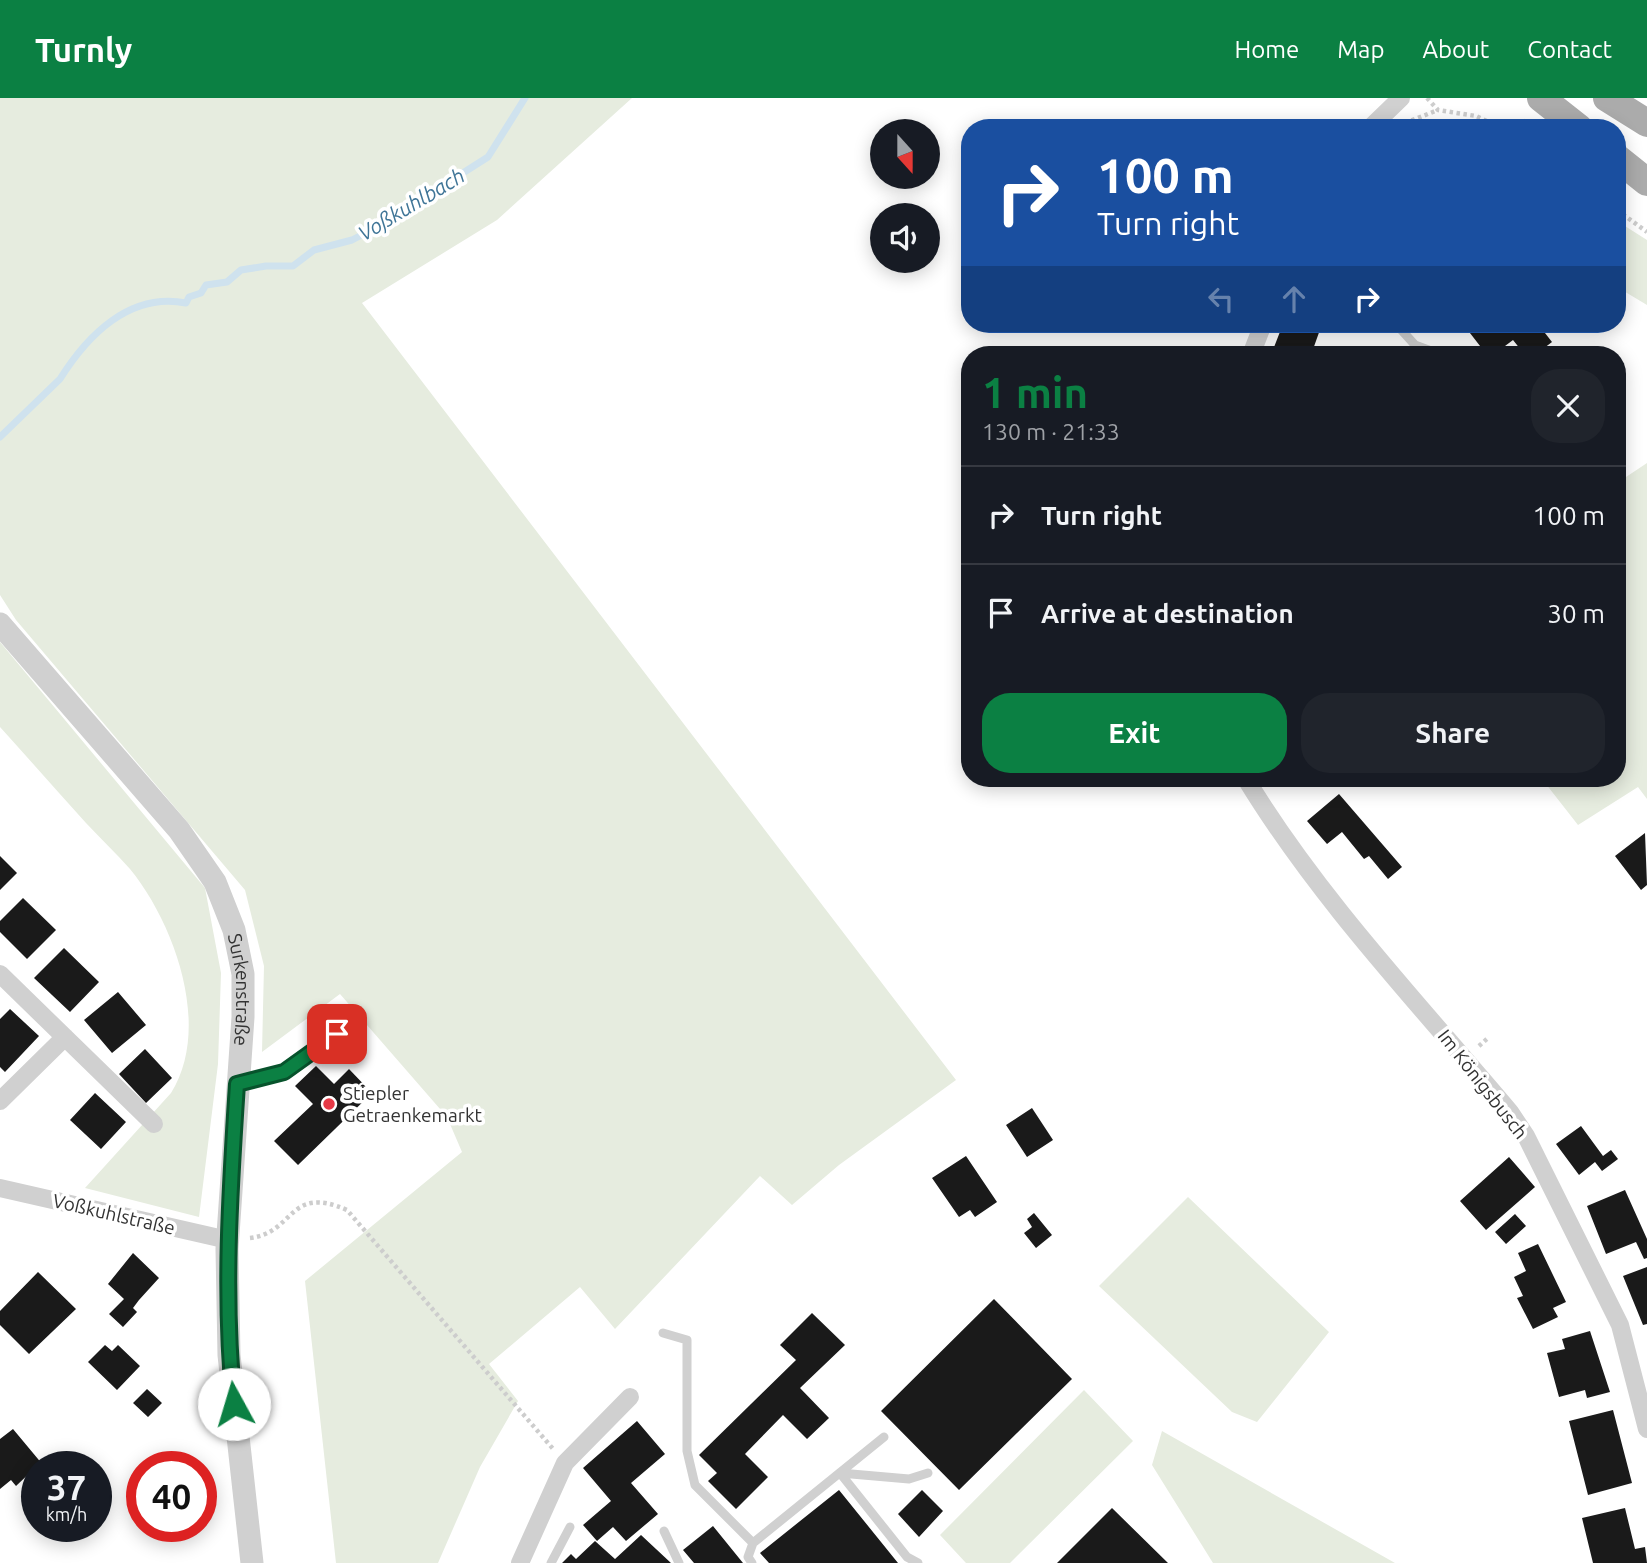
<!DOCTYPE html>
<meta charset="utf-8">
<style>
body{margin:0;font-family:Ubuntu,sans-serif;background:#20242c;color:#f1f3f6;height:100vh;display:flex;flex-direction:column;font-size:26px;white-space:nowrap}
*{box-sizing:border-box;margin:0}
p{font-size:23px;color:#9ea1a6}
.icon{flex:none;width:38px;height:38px;fill:none;stroke:currentColor;stroke-width:2;stroke-linecap:round;stroke-linejoin:round}
.map{position:relative;flex:1;overflow:hidden}
.drawer{position:absolute;left:961px;top:248px;width:665px;height:441px;display:flex;flex-direction:column;background:#171b24;border-radius:28px;box-shadow:0 4px 18px #0003}
.drawer>*{flex:none}
.top-card{position:absolute;left:961px;top:21px;width:665px;height:214px;border-radius:28px;box-shadow:0 4px 18px #0003;background:#1a4fa0;color:#fff;overflow:hidden}
.needle{width:46px;rotate:159deg}
.tools{position:absolute;left:870px;top:21px;display:grid;gap:14px}
.tools a{display:grid;place-items:center;width:70px;height:70px;border-radius:50%;background:#171b24;box-shadow:0 4px 18px #0003;font-size:35px}
.speed{position:absolute;left:21px;top:1353px;display:flex;gap:14px;font-size:35px;font-weight:700;text-align:center}
.speed>*{display:grid;place-content:center;width:91px;height:91px;border-radius:50%;background:#171b24;box-shadow:0 4px 18px #0003;line-height:1}
.speed small{font-size:18px;font-weight:400}
.speed .limit{border:10px solid #d22;background:#fff;color:#111}
.pin{position:absolute;display:grid;place-items:center;width:60px;height:60px;color:#fff;margin:-30px;border-radius:14px;box-shadow:0 4px 10px #0006}
.me{position:absolute;width:77px;margin:-38px;rotate:354deg;stroke-linejoin:round;filter:drop-shadow(0 0 5px #0008)}
.turn{display:flex;align-items:center;gap:24px;height:147px;padding:0 21px;font-size:32px}
.turn .icon{width:91px;height:91px;stroke-width:2.5}
.turn b{display:block;font-size:49px;line-height:60px}
.lanes{display:flex;align-items:center;height:66px;padding:0 21px;background:#0003;justify-content:center;gap:35px;direction:ltr}
.lanes .off{opacity:.35}
.round{display:grid;place-items:center;flex:none;width:74px;height:74px;border-radius:28px;background:#20242c}
.summary{display:flex;align-items:center;justify-content:space-between;height:119px;padding:0 21px}
h1{font-size:42px;font-weight:700;line-height:52px;color:#0b8043}
.primary-button{display:flex;gap:14px;margin-top:auto;padding:14px 21px}
.primary-button a{flex:1;height:80px;border-radius:28px;background:#0b8043;color:#fff;font-size:28px;font-weight:700;line-height:80px;text-align:center}
.primary-button a+a{background:#20242c;color:#f1f3f6}
ul{padding:0;list-style:none}
li{display:flex;align-items:center;gap:21px;height:98px;padding:0 21px;border-top:2px solid #363941}
li div{flex:1}
li b{display:block;font-size:26px}
li em{font-style:normal}
header{display:flex;align-items:center;gap:42px;box-sizing:border-box;height:98px;padding:0 35px;background:#0b8043;color:#fff}
header strong{font-size:33px}
nav{display:flex;gap:38px;margin-inline-start:auto;font-size:24px}
.map>svg:first-child{display:block}
</style>
<header>
<strong>Turnly</strong>
<nav><a>Home</a><a>Map</a><a>About</a><a>Contact</a></nav>
</header>
<div class="map">
<svg width="1647" height="1465" viewBox="0 0 1647 1465">
<rect width="100%" height="100%" fill="#fff"/>
<path fill="#e6ecdf" d="M 0,0 L 632,0 L 497,122 L 362,205 L 956,982 L 839,1067 L 792,1107 L 760,1078 L 615,1231 L 580,1189 L 489,1266 L 518,1303 L 480,1369 L 438,1465 L 336,1465 L 305,1183 L 462,1054 L 447,1019 L 340,896 L 262,954 L 264,868 L 245,792 L 16,522 L 0,497 Z
M 1617,123 L 1647,142 L 1647,207 L 1617,189 Z
M 1647,365 L 1647,701 L 1638,689 L 1578,727 L 1542,681 L 1617,681 L 1617,385 Z
M 0,544 L 205,790 L 221,875 L 218,966 L 199,1119 L 85,1090 L 171,995 C 212,930 175,826 130,771 C 116,755 100,740 86,725 C 57,693 29,661 0,629 Z
M 1188,1099 L 1329,1234 L 1257,1324 L 1232,1314 L 1099,1188 Z
M 1084,1292 L 1133,1343 L 1010,1465 L 966,1465 L 940,1437 Z
M 1162,1333 L 1395,1465 L 1213,1465 L 1152,1367 Z"/>
<g fill="none" stroke-linecap="round" stroke-linejoin="round">
<path stroke="#cfe2ee" stroke-width="7" d="M 0,339 L 60,281 C 87,238 129,194 186,205 L 189,199 L 201,195 L 206,187 L 227,184 L 241,172 L 266,168 L 293,168 L 314,152 L 352,142 L 381,127 L 488,59 L 525,0"/>
</g>
<path fill="#1a1a1a" d="M 1283,226 L 1322,226 L 1311,257 L 1271,257 Z
M 1463,226 L 1538,226 L 1552,244 L 1535,257 L 1525,257 L 1513,242 L 1493,257 L 1487,257 Z
M 1339,696 L 1402,769 L 1388,781 L 1369,758 L 1364,761 L 1342,734 L 1327,746 L 1307,723 Z
M 1645,735 L 1647,787 L 1641,792 L 1615,758 Z
M 0,758 L 17,775 L 0,792 Z
M 23,800 L 56,832 L 27,861 L 0,834 L 0,823 Z
M 64,850 L 99,884 L 70,914 L 34,880 Z
M 118,894 L 146,927 L 112,955 L 84,922 Z
M 10,911 L 39,938 L 5,974 L 0,969 L 0,921 Z
M 145,951 L 172,980 L 146,1005 L 119,976 Z
M 316,968 L 334,986 L 349,971 L 372,995 L 298,1067 L 274,1043 L 313,1006 L 295,988 Z
M 95,995 L 126,1024 L 101,1051 L 70,1022 Z
M 1032,1010 L 1053,1042 L 1027,1059 L 1006,1027 Z
M 1581,1028 L 1603,1058 L 1611,1052 L 1618,1061 L 1602,1073 L 1595,1064 L 1579,1077 L 1556,1046 Z
M 966,1058 L 997,1104 L 975,1119 L 970,1112 L 959,1119 L 932,1080 Z
M 1509,1059 L 1535,1089 L 1486,1132 L 1460,1103 Z
M 1625,1092 L 1647,1141 L 1647,1160 L 1644,1161 L 1636,1144 L 1606,1156 L 1587,1108 Z
M 1034,1115 L 1052,1137 L 1036,1150 L 1024,1135 L 1032,1129 L 1027,1121 Z
M 1515,1116 L 1526,1128 L 1506,1146 L 1495,1134 Z
M 1538,1146 L 1566,1204 L 1553,1210 L 1558,1219 L 1533,1231 L 1517,1200 L 1523,1198 L 1514,1179 L 1526,1173 L 1518,1155 Z
M 133,1155 L 159,1180 L 139,1202 L 133,1210 L 137,1214 L 123,1229 L 109,1216 L 124,1201 L 108,1186 Z
M 1647,1169 L 1647,1226 L 1643,1227 L 1623,1178 Z
M 38,1174 L 76,1211 L 29,1256 L 0,1227 L 0,1213 Z
M 994,1201 L 1072,1281 L 959,1392 L 881,1313 Z
M 812,1215 L 845,1247 L 800,1290 L 829,1320 L 807,1341 L 783,1317 L 745,1356 L 768,1379 L 736,1411 L 708,1383 L 717,1375 L 699,1357 L 796,1262 L 780,1247 Z
M 1590,1233 L 1610,1294 L 1587,1300 L 1585,1292 L 1559,1299 L 1547,1255 L 1565,1251 L 1562,1241 Z
M 105,1247 L 112,1253 L 118,1247 L 140,1268 L 117,1292 L 88,1264 Z
M 147,1291 L 162,1305 L 148,1319 L 133,1305 Z
M 1613,1312 L 1632,1385 L 1588,1397 L 1569,1323 Z
M 637,1323 L 665,1356 L 631,1385 L 658,1416 L 626,1443 L 613,1429 L 597,1443 L 583,1427 L 611,1403 L 583,1370 Z
M 13,1331 L 43,1367 L 37,1368 L 16,1388 L 11,1382 L 0,1391 L 0,1341 Z
M 839,1392 L 898,1465 L 769,1465 L 760,1455 Z
M 922,1392 L 943,1413 L 919,1439 L 898,1416 Z
M 1112,1410 L 1168,1465 L 1057,1465 Z
M 1625,1410 L 1635,1451 L 1645,1449 L 1647,1465 L 1593,1465 L 1582,1420 Z
M 713,1428 L 743,1465 L 694,1465 L 683,1452 Z
M 641,1437 L 671,1465 L 562,1465 L 571,1456 L 576,1461 L 595,1443 L 615,1461 Z"/>
<g fill="none" stroke-linecap="round" stroke-linejoin="round">
<path stroke="#cdcdcd" stroke-width="4.5" stroke-dasharray="3.5 3.5" stroke-linecap="butt" d="M 1427,0 L 1438,12 L 1476,18 L 1501,30
M 1405,25 L 1438,12
M 1519,30 L 1528,20
M 1617,112 L 1647,134
M 1479,948 L 1489,939
M 250,1140 C 295,1135 288,1086 347,1112 L 554,1352"/>
<path stroke="#d0d0d0" stroke-width="9" d="M 1396,226 L 1415,247 L 1442,257
M 240,985 L 284,974 L 337,937
M 663,1235 L 687,1242 L 687,1353 L 695,1387 L 753,1445 L 884,1339
M 664,1433 L 679,1465
M 551,1465 L 570,1429
M 752,1465 L 748,1459 L 753,1445
M 918,1465 L 907,1459 L 840,1375 L 909,1381 L 928,1375"/>
<path stroke="#d0d0d0" stroke-width="18" d="M 1370,30 L 1401,0
M 1251,257 L 1263,226
M 1246,681 C 1319,801 1419,906 1510,1014 L 1526,1038 L 1620,1227 L 1647,1331
M 0,876 L 154,1026
M 0,1003 L 65,939
M 0,1090 L 228,1142
M 520,1465 L 565,1365 L 630,1299"/>
<path stroke="#d0d0d0" stroke-width="23" id="s1" d="M 0,526 L 179,732 L 215,784 L 234,832 L 243,876 L 243,919 L 227,1151 L 229,1257 L 252,1465"/>
<path stroke="#ababab" stroke-width="28" d="M 1541,0 L 1579,30
M 1607,0 L 1647,25
M 1617,60 L 1647,84"/>
</g>
<g fill="none" stroke-linecap="round" stroke-linejoin="round">
<g stroke="#07532c" stroke-width="18">
<path id="route" d="M 234,1306 C 223,1199 230,1093 237,986 L 284,974 L 337,936"/>
</g>
<use href="#route" stroke="#0b8043" stroke-width="12"/>
</g>
<circle fill="#e63946" stroke="#fff" stroke-width="2.5" cx="329" cy="1006" r="7"/>
<g text-anchor="middle" dominant-baseline="central" stroke-width="7" stroke-linejoin="round" paint-order="stroke">
<g font-size="19" fill="#333" stroke="#fff">
<text stroke="none"><textPath href="#s1" startOffset="448">Surkenstraße</textPath></text>
<text transform="translate(1483 986) rotate(52)">Im Königsbusch</text>
<text transform="translate(114 1116) rotate(13)">Voßkuhlstraße</text>
</g>
<g font-size="19" fill="#333" stroke="#fff" text-anchor="start">
<text x="343" y="995">Stiepler<tspan x="343" dy="22">Getraenkemarkt</tspan></text>
</g>
<g font-size="21" font-style="italic" fill="#3f7597" stroke="#fff">
<text transform="translate(411 106) rotate(-31)">Voßkuhlbach</text>
</g>
</g>
</svg>
<div class="tools">
<a><svg class="needle" viewBox="-14 -14 28 28"><path d="M0-13l5 13h-10z" fill="#e53935"/><path d="M0 13l5-13h-10z" fill="#9ea1a6"/></svg></a>
<a><svg class="icon" aria-label="sound" viewBox="0 0 24 24"><path d="M4 9h4l5-4v14l-5-4H4zM17 9q2 3 0 6"/></svg></a>
</div>
<div class="speed"><div>37<small>km/h</small></div><div class="limit">40</div></div>
<div class="pin" style="left:337px;top:936px;background:#d93025"><svg class="icon" aria-label="arrive" viewBox="0 0 24 24"><path d="M6 21V4h12l-3 4 3 4H6"/></svg></div>
<svg class="me" style="left:234px;top:1306px" viewBox="-20 -20 40 40"><circle r="19" fill="#fff"/><path d="M0-13L10 11 0 6-10 11z" fill="#0b8043"/></svg>
<div class="top-card">
<div class="turn"><svg class="icon" aria-label="right" viewBox="0 0 24 24"><path d="M7 20v-9h11M14 6l5 5-5 5"/></svg><div><b>100 m</b>Turn right</div></div>
<div class="lanes"><svg class="icon off" aria-label="left" viewBox="0 0 24 24"><path d="M17 20v-9H6M10 6l-5 5 5 5"/></svg><svg class="icon off" aria-label="ahead" viewBox="0 0 24 24"><path d="M12 20V5M6 11l6-6 6 6"/></svg><svg class="icon" aria-label="right" viewBox="0 0 24 24"><path d="M7 20v-9h11M14 6l5 5-5 5"/></svg></div>
</div>
<section class="drawer">
<div class="summary"><div><h1>1 min</h1><p>130 m · 21:33</p></div><a class="round"><svg class="icon" aria-label="close" viewBox="0 0 24 24"><path d="M6 6l12 12M18 6L6 18"/></svg></a></div>
<ul>
<li><svg class="icon" aria-label="right" viewBox="0 0 24 24"><path d="M7 20v-9h11M14 6l5 5-5 5"/></svg><div><b>Turn right</b></div><em>100 m</em></li>
<li><svg class="icon" aria-label="arrive" viewBox="0 0 24 24"><path d="M6 21V4h12l-3 4 3 4H6"/></svg><div><b>Arrive at destination</b></div><em>30 m</em></li>
</ul>
<div class="primary-button"><a>Exit</a><a>Share</a></div>
</section>
</div>
